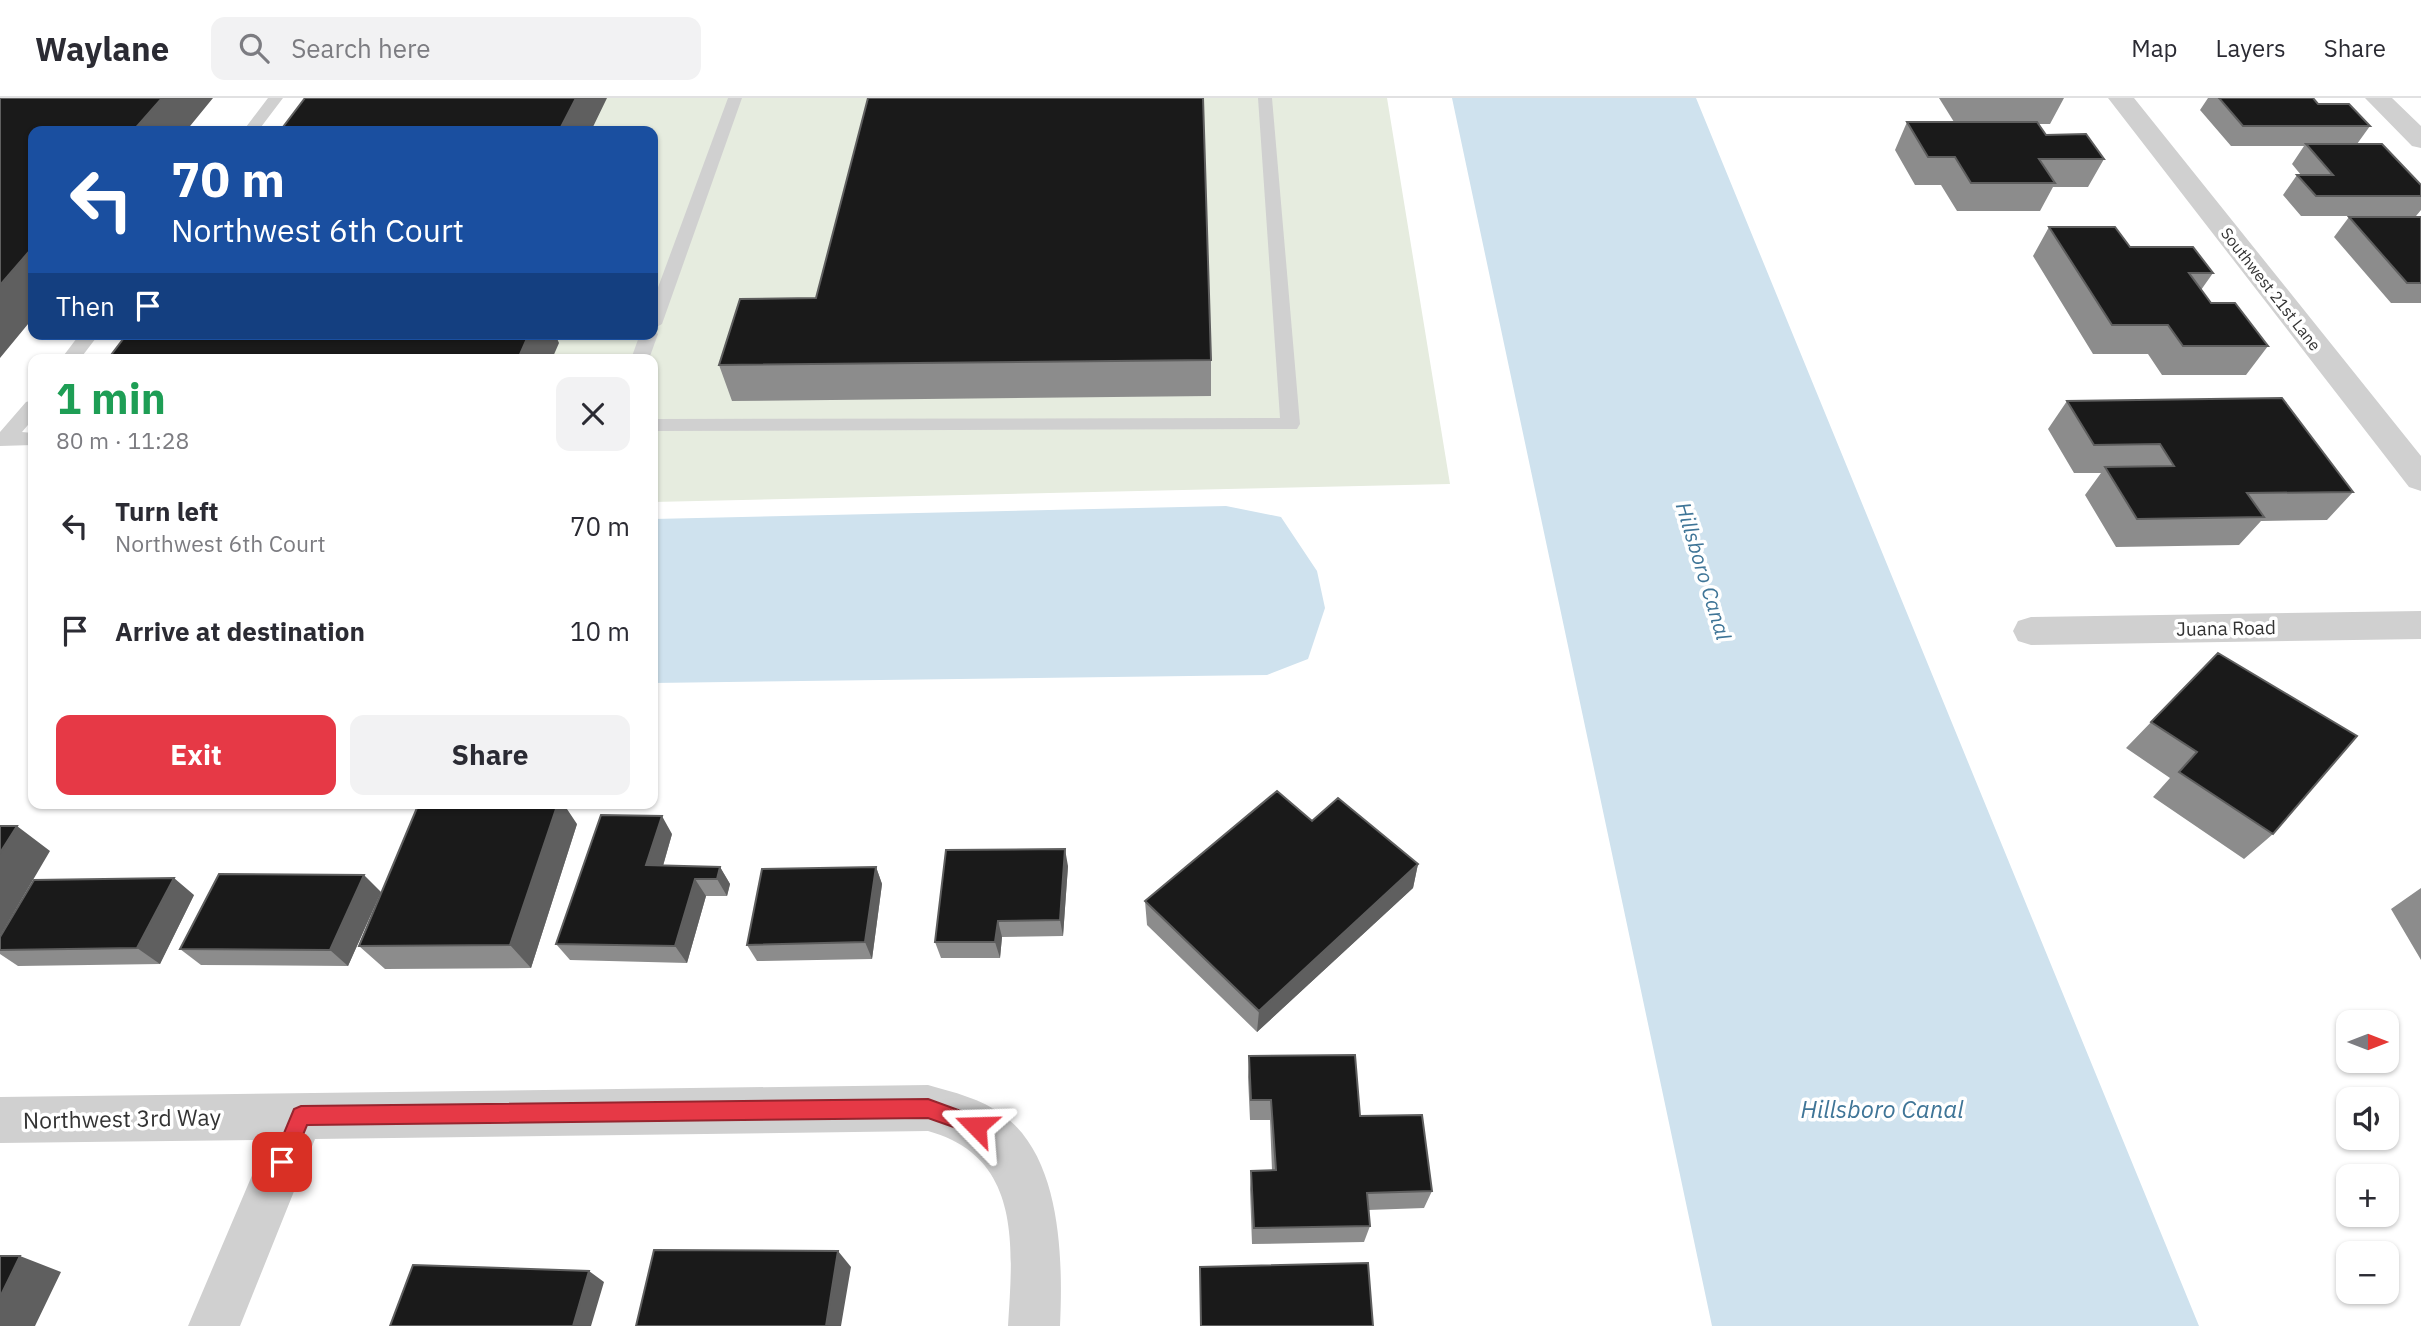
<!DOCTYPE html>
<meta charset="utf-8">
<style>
body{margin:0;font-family:"IBM Plex Sans",sans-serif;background:#f2f2f3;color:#2b2b33;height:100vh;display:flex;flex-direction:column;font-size:26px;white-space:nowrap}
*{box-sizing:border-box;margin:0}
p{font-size:23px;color:#7c7c81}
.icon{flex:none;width:38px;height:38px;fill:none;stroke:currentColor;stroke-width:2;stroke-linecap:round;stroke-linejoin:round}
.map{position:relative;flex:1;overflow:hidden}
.panel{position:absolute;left:28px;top:256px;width:630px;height:455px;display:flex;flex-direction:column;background:#fff;border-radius:14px;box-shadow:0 2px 5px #0004}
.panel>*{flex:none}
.top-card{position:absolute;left:28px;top:28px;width:630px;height:214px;border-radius:14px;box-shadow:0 2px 5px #0004;background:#1a4fa0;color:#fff;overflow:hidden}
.needle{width:46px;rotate:90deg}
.buttons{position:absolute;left:2336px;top:912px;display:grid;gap:14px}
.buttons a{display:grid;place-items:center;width:63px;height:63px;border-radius:14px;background:#fff;box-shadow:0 2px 5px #0004;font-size:35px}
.pin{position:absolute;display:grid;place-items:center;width:60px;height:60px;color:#fff;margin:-30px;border-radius:14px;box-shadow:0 4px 10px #0006}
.me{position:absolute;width:77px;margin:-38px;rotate:292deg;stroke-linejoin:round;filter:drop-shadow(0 0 5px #0008)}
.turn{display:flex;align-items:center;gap:24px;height:147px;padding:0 28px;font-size:32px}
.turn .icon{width:91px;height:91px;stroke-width:2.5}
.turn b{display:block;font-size:49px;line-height:60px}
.then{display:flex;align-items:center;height:66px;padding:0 28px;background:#0003;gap:14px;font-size:26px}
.round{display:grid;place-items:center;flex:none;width:74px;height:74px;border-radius:14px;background:#f2f2f3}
.headline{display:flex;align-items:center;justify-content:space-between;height:119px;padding:0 28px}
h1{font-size:42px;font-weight:800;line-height:52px;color:#1e9e55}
.action{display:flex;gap:14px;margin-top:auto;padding:14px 28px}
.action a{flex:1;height:80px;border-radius:14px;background:#e63946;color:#fff;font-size:28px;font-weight:800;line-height:80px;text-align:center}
.action a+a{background:#f2f2f3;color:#2b2b33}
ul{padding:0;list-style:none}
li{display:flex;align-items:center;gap:21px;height:105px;padding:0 28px}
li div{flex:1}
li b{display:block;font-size:26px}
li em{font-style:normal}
header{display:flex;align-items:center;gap:42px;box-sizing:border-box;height:98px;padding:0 35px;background:#fff;border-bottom:2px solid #e1e1e2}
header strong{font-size:33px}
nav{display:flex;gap:38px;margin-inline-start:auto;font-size:24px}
.search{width:490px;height:63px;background:#f2f2f3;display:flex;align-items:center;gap:18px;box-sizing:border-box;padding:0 24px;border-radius:14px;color:#7c7c81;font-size:26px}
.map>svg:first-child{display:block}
</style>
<header>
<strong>Waylane</strong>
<div class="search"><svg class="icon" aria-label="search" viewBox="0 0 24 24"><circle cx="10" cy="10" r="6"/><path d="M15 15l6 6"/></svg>Search here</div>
<nav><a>Map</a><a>Layers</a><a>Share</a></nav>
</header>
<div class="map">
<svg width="2421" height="1228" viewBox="0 0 2421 1228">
<rect width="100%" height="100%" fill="#fff"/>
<path fill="#e6ecdf" d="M 348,0 L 1387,0 L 1450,386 L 653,404 L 653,261 L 168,261 L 185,236 L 653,236 L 653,33 L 325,33 Z"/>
<path fill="#cfe2ee" d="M 1452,0 L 1696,0 L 2199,1228 L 1712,1228 Z
M 1226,408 L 1281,419 L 1317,473 L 1325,510 L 1308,561 L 1267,577 L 653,585 L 653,421 Z"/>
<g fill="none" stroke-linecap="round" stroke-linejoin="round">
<path fill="#d0d0d0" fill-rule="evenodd" d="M 268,0 L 283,0 L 258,33 L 243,33 Z
M 728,0 L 742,0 L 662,226 L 653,231 L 658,236 L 649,261 L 631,261 L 640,236 L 653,236 L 653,203 Z
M 1258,0 L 1272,0 L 1300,326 L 1297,331 L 653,333 L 653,321 L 1280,320 Z
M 80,236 L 99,236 L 80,261 L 61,261 Z
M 33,302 L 33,321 L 22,334 L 33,335 L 33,347 L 0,348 L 0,334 L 26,304 Z"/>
<path fill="#d0d0d0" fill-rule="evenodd" d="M 2108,0 L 2134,0 L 2421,358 L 2421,393 L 2409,389 Z
M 2365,0 L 2392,0 L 2421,28 L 2421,50 L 2412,48 Z
M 2421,513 L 2421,541 L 2031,547 L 2018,543 L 2013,533 L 2018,523 L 2031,519 Z
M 928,987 C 953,994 982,1001 1003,1017 C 1062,1060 1063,1163 1060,1228 L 1008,1228 C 1013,1148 1022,1059 928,1033 L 315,1041 L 240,1228 L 188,1228 L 267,1042 L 0,1045 L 0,999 Z"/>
</g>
<path fill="#8c8c8c" d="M 1939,0 L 2064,0 L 2050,26 L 2039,26 L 2046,37 L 2104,61 L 2088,89 L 2053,89 L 2040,113 L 1957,113 L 1941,87 L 1915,87 L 1895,52 L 1907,24 L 1954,24 Z
M 2208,0 L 2313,0 L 2318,6 L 2370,28 L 2357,46 L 2421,87 L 2421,112 L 2416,118 L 2301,118 L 2283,97 L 2297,77 L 2301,77 L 2292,66 L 2304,48 L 2231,48 L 2200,12 Z
M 2349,119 L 2421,119 L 2421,205 L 2391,205 L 2334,139 Z
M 2049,129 L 2130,149 L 2213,175 L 2201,192 L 2211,205 L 2268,248 L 2246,277 L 2162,277 L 2148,256 L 2093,256 L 2033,158 Z
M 1211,262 L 1211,298 L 732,303 L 719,267 Z
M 2067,303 L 2353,394 L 2327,422 L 2261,423 L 2239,447 L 2116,449 L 2085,397 L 2101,375 L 2074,375 L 2048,331 Z
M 2218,555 L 2273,736 L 2244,761 L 2153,699 L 2170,680 L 2126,650 Z
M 1312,723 L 1418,766 L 1413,790 L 1257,934 L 1147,827 L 1145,803 Z
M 577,726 L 531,870 L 385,871 L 359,848 Z
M 672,736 L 663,768 L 720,769 L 730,786 L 727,798 L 706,798 L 687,865 L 570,862 L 556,846 Z
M 1068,768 L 1063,838 L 1002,839 L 1000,860 L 941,860 L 935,844 Z
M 876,769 L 882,786 L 872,861 L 757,863 L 747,847 Z
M 2421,790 L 2421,862 L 2391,811 Z
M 381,794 L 348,868 L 201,867 L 180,851 Z
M 194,797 L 160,866 L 18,868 L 0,856 L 0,839 Z
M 1249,958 L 1360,1018 L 1432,1093 L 1424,1110 L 1368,1112 L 1370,1128 L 1364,1144 L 1252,1146 L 1250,1091 L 1251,1073 L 1272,1072 L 1270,1022 L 1250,1022 L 1248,979 Z"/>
<path fill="#5f5f5f" d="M 162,0 L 213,0 L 186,33 L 133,33 Z
M 576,0 L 607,0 L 591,33 L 559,33 Z
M 33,149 L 33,220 L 0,260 L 0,187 Z
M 529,236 L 555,236 L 559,245 L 552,261 L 518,261 Z
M 558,705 L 563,705 L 577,726 L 531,870 L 510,847 Z
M 662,718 L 672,736 L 658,785 L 646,767 Z
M 17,728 L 50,753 L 0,838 L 0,755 Z
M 1065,751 L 1068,768 L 1063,838 L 1060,822 Z
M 1418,766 L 1413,790 L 1257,934 L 1259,913 Z
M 720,769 L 730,786 L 727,798 L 717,781 Z
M 876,769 L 882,786 L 872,861 L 865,844 Z
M 364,777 L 381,794 L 348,868 L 330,852 Z
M 174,780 L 194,797 L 160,866 L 137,850 Z
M 695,781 L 706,798 L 687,865 L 675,848 Z
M 998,823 L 1002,839 L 1000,860 L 995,844 Z
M 838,1153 L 851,1169 L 841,1228 L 826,1228 Z
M 20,1158 L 61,1174 L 35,1228 L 0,1228 L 0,1199 Z
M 589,1173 L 604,1184 L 591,1228 L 573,1228 Z"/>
<path fill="#1a1a1a" stroke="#5f5f5f" stroke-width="2" d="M 0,0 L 162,0 L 133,33 L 33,33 L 33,149 L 0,187 Z
M 305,0 L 576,0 L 559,33 L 280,33 Z
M 868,0 L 1203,0 L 1211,262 L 719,267 L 740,201 L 816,200 Z
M 2219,0 L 2313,0 L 2318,6 L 2349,6 L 2370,28 L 2243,28 Z
M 1907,24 L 2037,24 L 2046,37 L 2086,36 L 2104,61 L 2039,61 L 2055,85 L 1971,85 L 1955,59 L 1928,59 Z
M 2306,46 L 2382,46 L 2421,87 L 2421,98 L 2316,98 L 2297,77 L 2333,77 Z
M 2349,119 L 2421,119 L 2421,185 L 2407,185 Z
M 2049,129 L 2115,129 L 2130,149 L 2193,149 L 2213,175 L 2189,175 L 2211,205 L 2235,205 L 2268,248 L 2183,248 L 2168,227 L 2112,227 Z
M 127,236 L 529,236 L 518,261 L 108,261 Z
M 2282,300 L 2353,394 L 2247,395 L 2264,419 L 2137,421 L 2105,369 L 2174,368 L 2160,346 L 2094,347 L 2067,303 Z
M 2218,555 L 2357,638 L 2273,736 L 2179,674 L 2197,654 L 2151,624 Z
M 1277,693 L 1312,723 L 1338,700 L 1418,766 L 1259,913 L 1145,803 Z
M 419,705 L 558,705 L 510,847 L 359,848 Z
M 601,717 L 662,718 L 646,767 L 720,769 L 717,781 L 695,781 L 675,848 L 556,846 Z
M 0,728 L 17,728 L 0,755 Z
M 1065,751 L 1060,822 L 998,823 L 995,844 L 935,844 L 946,752 Z
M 876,769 L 865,844 L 747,847 L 762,771 Z
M 219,776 L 364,777 L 330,852 L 180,851 Z
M 174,780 L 137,850 L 0,852 L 0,839 L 34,782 Z
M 1355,957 L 1360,1018 L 1422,1017 L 1432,1093 L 1367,1095 L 1370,1128 L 1254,1130 L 1251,1073 L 1276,1072 L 1271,1002 L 1251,1002 L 1249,958 Z
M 654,1152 L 838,1153 L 826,1228 L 636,1228 Z
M 0,1158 L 20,1158 L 0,1199 Z
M 1368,1165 L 1373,1228 L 1201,1228 L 1200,1169 Z
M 413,1167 L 589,1173 L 573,1228 L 390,1228 Z"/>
<path fill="#e63946" stroke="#96252e" stroke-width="2" d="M 928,1001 L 983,1021 L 986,1028 L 983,1034 L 976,1037 L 928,1020 L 307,1027 L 289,1071 L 282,1074 L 275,1071 L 272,1064 L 294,1011 L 301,1008 Z"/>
<g text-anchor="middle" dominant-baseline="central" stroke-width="7" stroke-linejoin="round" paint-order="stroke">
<g font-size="16" fill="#333" stroke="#fff">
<text transform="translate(2271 191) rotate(52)">Southwest 21st Lane</text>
</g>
<g font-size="19" fill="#333" stroke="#fff">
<text transform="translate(2226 530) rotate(-1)">Juana Road</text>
</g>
<g font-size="21" font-style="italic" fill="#3f7597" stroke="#fff">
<text transform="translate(1704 473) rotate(73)">Hillsboro Canal</text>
</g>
<g font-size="23" fill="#333" stroke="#fff">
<text transform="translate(122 1020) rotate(-1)">Northwest 3rd Way</text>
</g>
<g font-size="24" font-style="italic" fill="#3f7597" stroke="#fff">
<text x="1882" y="1011">Hillsboro Canal</text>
</g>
</g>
</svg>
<div class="buttons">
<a><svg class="needle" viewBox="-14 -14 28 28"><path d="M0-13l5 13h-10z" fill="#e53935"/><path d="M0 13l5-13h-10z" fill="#7c7c81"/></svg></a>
<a><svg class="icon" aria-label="sound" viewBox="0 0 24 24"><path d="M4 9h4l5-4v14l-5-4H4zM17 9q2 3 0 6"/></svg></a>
<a>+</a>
<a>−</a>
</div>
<div class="pin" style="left:282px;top:1064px;background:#d93025"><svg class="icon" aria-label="arrive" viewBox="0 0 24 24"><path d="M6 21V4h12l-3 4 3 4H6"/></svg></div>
<svg class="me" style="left:976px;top:1028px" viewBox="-20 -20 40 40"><path d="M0-17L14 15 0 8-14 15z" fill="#e63946" stroke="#fff" stroke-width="4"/></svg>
<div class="top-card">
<div class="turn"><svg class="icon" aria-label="left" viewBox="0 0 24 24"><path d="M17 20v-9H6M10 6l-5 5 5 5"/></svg><div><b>70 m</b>Northwest 6th Court</div></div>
<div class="then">Then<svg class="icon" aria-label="arrive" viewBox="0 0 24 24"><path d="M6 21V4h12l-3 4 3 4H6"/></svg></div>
</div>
<section class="panel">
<div class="headline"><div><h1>1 min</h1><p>80 m · 11:28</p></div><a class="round"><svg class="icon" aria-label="close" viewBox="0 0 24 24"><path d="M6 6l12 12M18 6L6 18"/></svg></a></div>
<ul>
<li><svg class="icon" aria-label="left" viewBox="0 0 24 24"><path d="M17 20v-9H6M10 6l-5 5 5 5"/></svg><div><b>Turn left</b><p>Northwest 6th Court</p></div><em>70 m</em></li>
<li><svg class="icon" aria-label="arrive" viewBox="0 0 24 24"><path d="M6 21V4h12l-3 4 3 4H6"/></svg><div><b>Arrive at destination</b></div><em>10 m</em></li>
</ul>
<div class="action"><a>Exit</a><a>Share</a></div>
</section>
</div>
